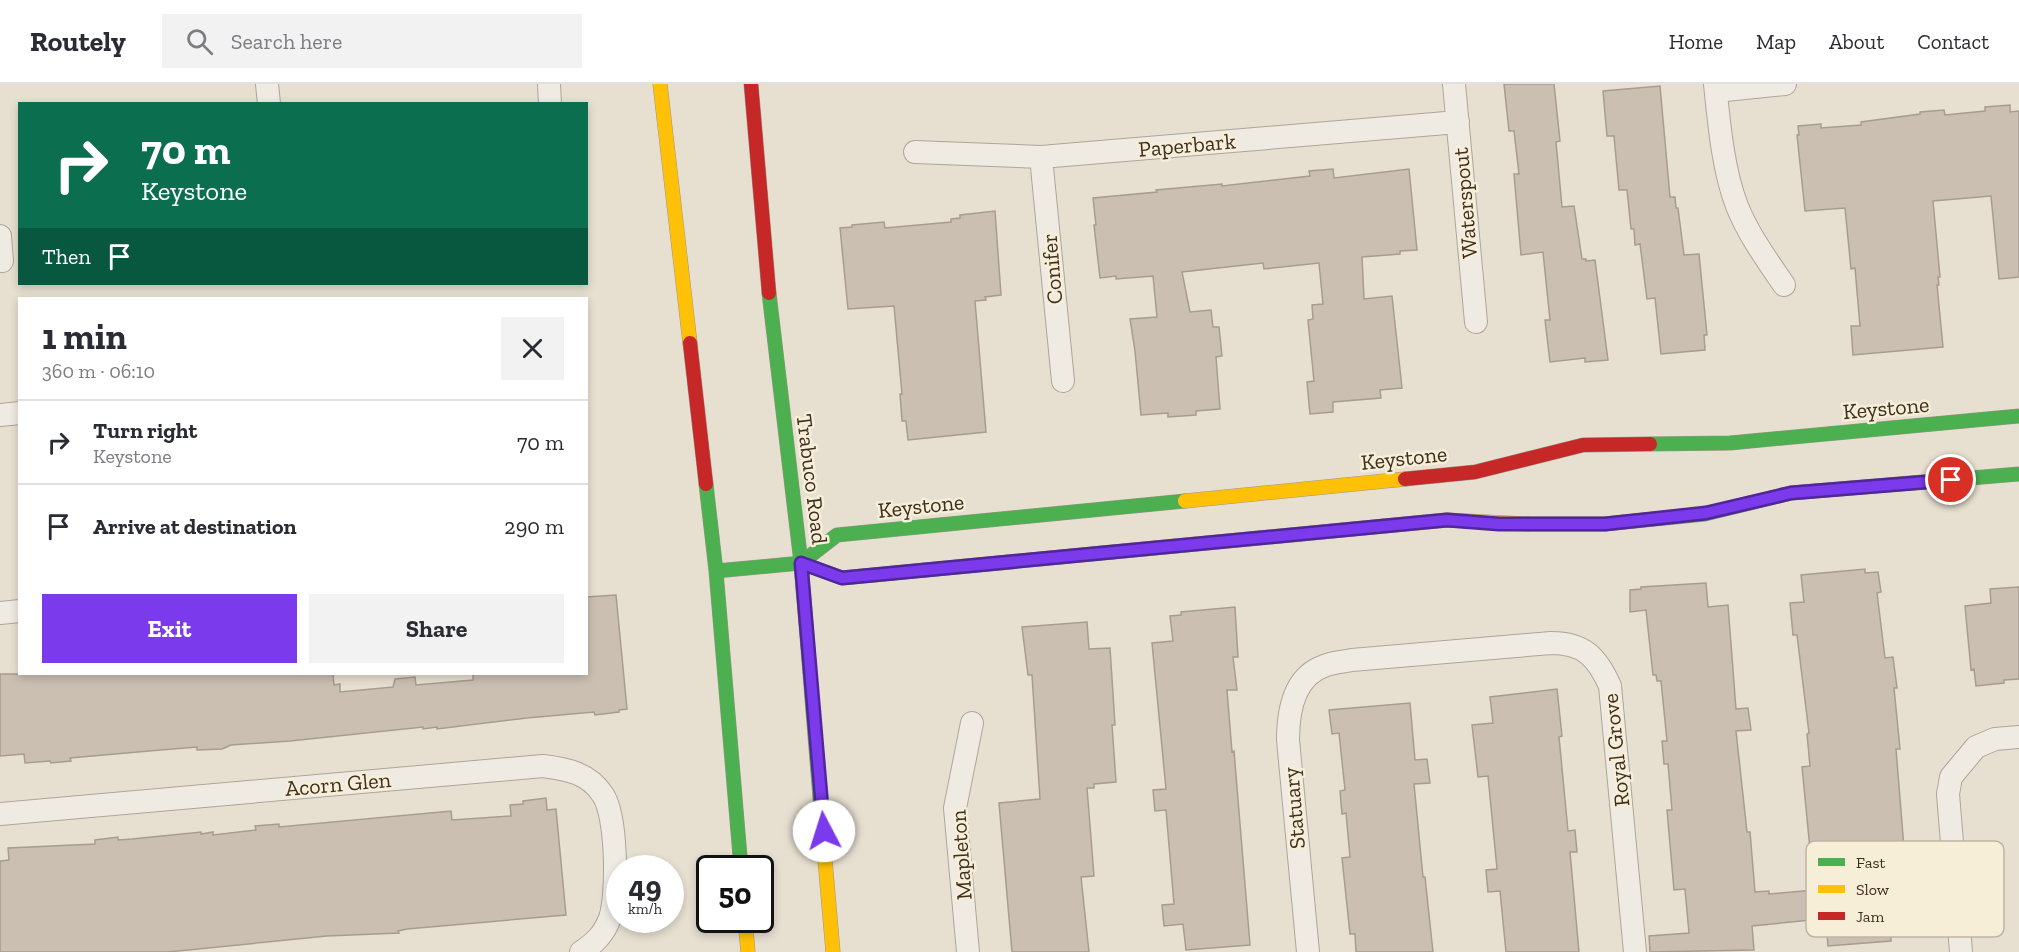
<!DOCTYPE html>
<meta charset="utf-8">
<style>
body{margin:0;font-family:"Zilla Slab",serif;background:#f2f2f3;color:#2b2b33;height:100vh;display:flex;flex-direction:column;font-size:22px;white-space:nowrap}
*{box-sizing:border-box;margin:0}
p{font-size:20px;color:#7c7c81}
.icon{flex:none;width:33px;height:33px;fill:none;stroke:currentColor;stroke-width:2;stroke-linecap:round;stroke-linejoin:round}
.map{position:relative;flex:1;overflow:hidden}
.sheet{position:absolute;left:18px;top:213px;width:570px;height:378px;display:flex;flex-direction:column;background:#fff;border-radius:0px;box-shadow:0 3px 9px #0003}
.sheet>*{flex:none}
.banner{position:absolute;left:18px;top:18px;width:570px;height:183px;border-radius:0px;box-shadow:0 3px 9px #0003;background:#0b6e4f;color:#fff;overflow:hidden}
.speed{position:absolute;left:606px;top:771px;display:flex;gap:12px;font-size:30px;font-weight:700;text-align:center}
.speed>*{display:grid;place-content:center;width:78px;height:78px;border-radius:50%;background:#fff;box-shadow:0 3px 9px #0003;line-height:1}
.speed small{font-size:15px;font-weight:400}
.speed .limit{border:3px solid #111;border-radius:9px;background:#fff;color:#111}
.pin{position:absolute;display:grid;place-items:center;width:51px;height:51px;color:#fff;margin:-26px;border:3px solid #fff;border-radius:50%;box-shadow:0 2px 6px #0007}
.me{position:absolute;width:66px;margin:-33px;rotate:355deg;stroke-linejoin:round;filter:drop-shadow(0 0 4px #0008)}
.turn{display:flex;align-items:center;gap:21px;height:126px;padding:0 24px;font-size:27px}
.turn .icon{width:78px;height:78px;stroke-width:2.5}
.turn b{display:block;font-size:42px;line-height:51px}
.then{display:flex;align-items:center;height:57px;padding:0 24px;background:#0003;gap:12px;font-size:22px}
.round{display:grid;place-items:center;flex:none;width:63px;height:63px;border-radius:0px;background:#f2f2f3}
.overview{display:flex;align-items:center;justify-content:space-between;height:102px;padding:0 24px}
h1{font-size:36px;font-weight:700;line-height:45px}
.button{display:flex;gap:12px;margin-top:auto;padding:12px 24px}
.button a{flex:1;height:69px;border-radius:0px;background:#7c3aed;color:#fff;font-size:24px;font-weight:700;line-height:69px;text-align:center}
.button a+a{background:#f2f2f3;color:#2b2b33}
ul{padding:0;list-style:none}
li{display:flex;align-items:center;gap:18px;height:84px;padding:0 24px;border-top:2px solid #e1e1e2}
li div{flex:1}
li b{display:block;font-size:22px}
li em{font-style:normal}
header{display:flex;align-items:center;gap:36px;box-sizing:border-box;height:84px;padding:0 30px;background:#fff;border-bottom:2px solid #e1e1e2}
header strong{font-size:28px}
nav{display:flex;gap:33px;margin-inline-start:auto;font-size:21px}
.search{width:420px;height:54px;background:#f2f2f3;display:flex;align-items:center;gap:15px;box-sizing:border-box;padding:0 21px;border-radius:0px;color:#7c7c81;font-size:22px}
.map>svg:first-child{display:block}
</style>
<header>
<strong>Routely</strong>
<div class="search"><svg class="icon" aria-label="search" viewBox="0 0 24 24"><circle cx="10" cy="10" r="6"/><path d="M15 15l6 6"/></svg>Search here</div>
<nav><a>Home</a><a>Map</a><a>About</a><a>Contact</a></nav>
</header>
<div class="map">
<svg width="2019" height="868" viewBox="0 0 2019 868">
<rect width="100%" height="100%" fill="#e7e0d1"/>
<path fill="#cbbfb2" stroke="#a89c90" stroke-width="1.5" d="M 1504,0 L 1554,0 L 1560,57 L 1556,58 L 1562,123 L 1574,122 L 1582,175 L 1586,175 L 1586,177 L 1595,176 L 1608,276 L 1585,278 L 1585,274 L 1550,278 L 1545,236 L 1550,236 L 1543,168 L 1521,171 L 1514,90 L 1519,90 L 1514,47 L 1509,47 Z
M 1660,2 L 1670,113 L 1675,113 L 1676,124 L 1678,124 L 1684,171 L 1699,170 L 1707,251 L 1704,251 L 1705,266 L 1661,270 L 1655,214 L 1647,215 L 1640,160 L 1635,161 L 1634,145 L 1631,145 L 1627,106 L 1619,106 L 1614,52 L 1607,52 L 1603,7 Z
M 2010,21 L 2010,28 L 2019,27 L 2019,193 L 1999,195 L 1991,112 L 1933,117 L 1940,193 L 1938,193 L 1939,201 L 1937,201 L 1943,263 L 1853,271 L 1851,242 L 1860,242 L 1855,184 L 1851,185 L 1845,124 L 1805,127 L 1797,51 L 1799,51 L 1798,42 L 1821,40 L 1821,44 L 1861,41 L 1861,38 L 1920,30 L 1920,28 L 1944,26 L 1945,31 L 1985,27 L 1985,23 Z
M 1333,85 L 1334,94 L 1409,85 L 1417,166 L 1400,167 L 1400,170 L 1362,173 L 1364,215 L 1392,212 L 1402,304 L 1380,306 L 1381,314 L 1333,318 L 1333,328 L 1310,330 L 1307,298 L 1314,297 L 1308,236 L 1313,235 L 1312,221 L 1323,220 L 1319,179 L 1264,185 L 1263,179 L 1182,188 L 1190,228 L 1211,226 L 1213,243 L 1219,243 L 1222,272 L 1216,273 L 1220,325 L 1196,327 L 1196,331 L 1168,333 L 1168,329 L 1141,331 L 1135,267 L 1130,235 L 1157,233 L 1153,192 L 1116,195 L 1116,192 L 1100,194 L 1094,141 L 1096,141 L 1093,114 L 1157,108 L 1156,106 L 1222,100 L 1222,102 L 1310,92 L 1309,87 Z
M 995,127 L 1001,211 L 985,213 L 986,216 L 975,217 L 986,348 L 908,356 L 906,337 L 902,337 L 900,310 L 902,310 L 894,222 L 848,225 L 840,144 L 852,143 L 852,141 L 884,138 L 885,144 L 951,138 L 951,135 L 960,134 L 960,131 Z
M 1865,485 L 1865,489 L 1878,488 L 1881,508 L 1877,509 L 1885,574 L 1893,573 L 1897,604 L 1894,604 L 1900,665 L 1896,665 L 1904,764 L 1895,764 L 1900,829 L 1904,829 L 1906,851 L 1891,852 L 1891,857 L 1828,862 L 1826,837 L 1812,838 L 1811,836 L 1752,842 L 1754,866 L 1650,868 L 1649,852 L 1689,849 L 1685,805 L 1674,806 L 1667,726 L 1672,726 L 1668,680 L 1664,680 L 1662,657 L 1667,657 L 1661,597 L 1657,597 L 1656,591 L 1653,591 L 1646,526 L 1630,528 L 1630,506 L 1641,505 L 1641,503 L 1706,499 L 1708,523 L 1728,521 L 1736,625 L 1748,624 L 1751,646 L 1736,647 L 1747,748 L 1750,748 L 1755,808 L 1769,807 L 1769,810 L 1814,806 L 1802,683 L 1810,682 L 1807,650 L 1809,649 L 1797,551 L 1793,551 L 1790,519 L 1804,518 L 1801,491 Z
M 2019,503 L 2019,595 L 2004,596 L 2004,599 L 1976,602 L 1974,585 L 1971,586 L 1965,522 L 1991,519 L 1990,505 Z
M 616,511 L 627,625 L 619,626 L 619,628 L 595,631 L 594,628 L 527,634 L 437,645 L 437,643 L 423,645 L 423,643 L 290,657 L 231,661 L 222,665 L 197,666 L 197,663 L 149,667 L 70,674 L 71,677 L 51,679 L 50,677 L 25,679 L 24,670 L 0,672 L 0,590 L 333,590 L 334,601 L 340,600 L 340,608 L 393,603 L 395,595 L 415,593 L 416,601 L 473,596 L 473,590 L 586,590 L 586,513 Z
M 1235,523 L 1238,573 L 1233,573 L 1237,606 L 1227,606 L 1232,668 L 1234,667 L 1250,861 L 1186,866 L 1183,840 L 1164,842 L 1162,821 L 1174,820 L 1166,726 L 1155,727 L 1153,706 L 1166,705 L 1152,559 L 1173,557 L 1170,532 L 1181,531 L 1181,528 Z
M 1087,538 L 1089,565 L 1110,564 L 1115,641 L 1112,641 L 1116,698 L 1094,700 L 1094,704 L 1087,704 L 1094,792 L 1081,793 L 1089,868 L 1012,868 L 999,719 L 1040,715 L 1032,591 L 1028,591 L 1022,543 Z
M 1557,605 L 1562,652 L 1559,653 L 1568,747 L 1575,746 L 1577,768 L 1570,768 L 1579,868 L 1506,868 L 1500,807 L 1488,808 L 1486,786 L 1497,785 L 1488,692 L 1478,693 L 1472,641 L 1493,639 L 1490,613 Z
M 1410,619 L 1415,676 L 1427,675 L 1430,699 L 1414,700 L 1423,793 L 1425,793 L 1433,868 L 1356,868 L 1355,850 L 1350,850 L 1342,774 L 1350,773 L 1346,729 L 1342,730 L 1340,707 L 1345,706 L 1339,649 L 1332,650 L 1329,626 Z
M 546,714 L 547,726 L 556,725 L 566,831 L 407,845 L 398,847 L 399,849 L 327,852 L 168,868 L 0,868 L 0,777 L 9,776 L 8,764 L 95,760 L 95,756 L 118,753 L 118,756 L 132,755 L 201,748 L 201,750 L 213,748 L 213,751 L 256,746 L 255,742 L 279,740 L 279,743 L 451,727 L 452,736 L 511,732 L 510,721 L 523,720 L 523,717 Z"/>
<g fill="none" stroke-linecap="round" stroke-linejoin="round">
<g stroke="#ada599" stroke-width="24">
<path id="street" d="M 267,0 L 269,20
M 549,0 L 550,20
M 1454,0 L 1476,238
M 1715,0 C 1719,39 1723,86 1737,122 C 1748,150 1767,176 1784,201
M 1716,7 L 1785,0
M 915,68 L 1041,73 L 1458,38
M 1041,73 L 1063,297
M 0,152 L 2,177
M 0,331 L 20,329
M 0,529 L 20,527
M 0,730 L 543,682 C 567,685 589,689 603,711 C 617,732 618,810 610,834 C 604,850 595,859 581,868
M 968,868 L 955,724 L 972,639
M 1308,868 L 1288,656 C 1288,628 1293,593 1324,582 C 1333,578 1343,578 1352,576 L 1551,559 C 1584,559 1597,573 1610,602 L 1635,868
M 1961,868 L 1948,710 L 1951,693 L 1976,663 L 1995,655 L 2019,653"/>
</g>
<g stroke="#9c958a" stroke-width="15">
<path id="fast" d="M 769,209 L 801,479 L 825,776
M 1650,360 L 1730,359 L 2019,332
M 706,400 L 716,487 L 741,784
M 1528,440 L 1605,440 L 1705,430 L 1791,409 L 2019,390
M 801,479 L 837,451 L 1185,417
M 716,487 L 801,479 L 842,494 L 1113,468"/>
</g>
<g stroke="#9c958a" stroke-width="15">
<path id="slow" d="M 660,0 L 690,259
M 1185,417 L 1405,395
M 1113,468 L 1447,436 L 1528,440
M 825,776 L 833,868
M 745,836 L 748,868"/>
</g>
<g stroke="#9c958a" stroke-width="15">
<path id="jam" d="M 751,0 L 769,209
M 690,259 L 706,400
M 1405,395 L 1475,388 L 1583,361 L 1650,360"/>
</g>
<use href="#street" stroke="#efebe3" stroke-width="22"/>
<use href="#fast" stroke="#4caf50" stroke-width="14"/>
<use href="#slow" stroke="#ffc107" stroke-width="14"/>
<use href="#jam" stroke="#c62828" stroke-width="14"/>
</g>
<g fill="none" stroke-linecap="round" stroke-linejoin="round">
<g stroke="#51269a" stroke-width="15">
<path id="route" d="M 824,747 L 801,479 L 842,494 L 1447,436 L 1499,440 L 1605,440 L 1706,429 L 1791,409 L 1951,396"/>
</g>
<use href="#route" stroke="#7c3aed" stroke-width="10"/>
</g>
<g text-anchor="middle" dominant-baseline="central" stroke-width="5" stroke-linejoin="round" paint-order="stroke">
<g font-size="22" fill="#3d2e20" stroke="#f7eed8">
<text transform="translate(1187 61) rotate(-5)">Paperbark</text>
<text transform="translate(1465 119) rotate(-95)">Waterspout</text>
<text transform="translate(1052 185) rotate(-95)">Conifer</text>
<text transform="translate(1886 324) rotate(-5)">Keystone</text>
<text transform="translate(1404 374) rotate(-6)">Keystone</text>
<text transform="translate(812 395) rotate(83)">Trabuco Road</text>
<text transform="translate(921 422) rotate(-6)">Keystone</text>
<text transform="translate(1616 666) rotate(-96)">Royal Grove</text>
<text transform="translate(338 700) rotate(-5)">Acorn Glen</text>
<text transform="translate(1294 724) rotate(-95)">Statuary</text>
<text transform="translate(961 771) rotate(-94)">Mapleton</text>
</g>
</g>
<rect x="1806" y="757" width="198" height="96" rx="9" fill="#f7eed8" stroke="#bfb4a1" stroke-width="1.5"/>
<rect x="1818" y="774" width="27" height="8" fill="#4caf50"/>
<rect x="1818" y="801" width="27" height="8" fill="#ffc107"/>
<rect x="1818" y="828" width="27" height="8" fill="#c62828"/>
<g font-size="16" fill="#3d2e20">
<text x="1856" y="784">Fast</text>
<text x="1856" y="811">Slow</text>
<text x="1856" y="838">Jam</text>
</g>
</svg>
<div class="speed"><div>49<small>km/h</small></div><div class="limit">50</div></div>
<div class="pin" style="left:1951px;top:396px;background:#d93025"><svg class="icon" aria-label="arrive" viewBox="0 0 24 24"><path d="M6 21V4h12l-3 4 3 4H6"/></svg></div>
<svg class="me" style="left:824px;top:747px" viewBox="-20 -20 40 40"><circle r="19" fill="#fff"/><path d="M0-13L10 11 0 6-10 11z" fill="#7c3aed"/></svg>
<div class="banner">
<div class="turn"><svg class="icon" aria-label="right" viewBox="0 0 24 24"><path d="M7 20v-9h11M14 6l5 5-5 5"/></svg><div><b>70 m</b>Keystone</div></div>
<div class="then">Then<svg class="icon" aria-label="arrive" viewBox="0 0 24 24"><path d="M6 21V4h12l-3 4 3 4H6"/></svg></div>
</div>
<section class="sheet">
<div class="overview"><div><h1>1 min</h1><p>360 m · 06:10</p></div><a class="round"><svg class="icon" aria-label="close" viewBox="0 0 24 24"><path d="M6 6l12 12M18 6L6 18"/></svg></a></div>
<ul>
<li><svg class="icon" aria-label="right" viewBox="0 0 24 24"><path d="M7 20v-9h11M14 6l5 5-5 5"/></svg><div><b>Turn right</b><p>Keystone</p></div><em>70 m</em></li>
<li><svg class="icon" aria-label="arrive" viewBox="0 0 24 24"><path d="M6 21V4h12l-3 4 3 4H6"/></svg><div><b>Arrive at destination</b></div><em>290 m</em></li>
</ul>
<div class="button"><a>Exit</a><a>Share</a></div>
</section>
</div>
